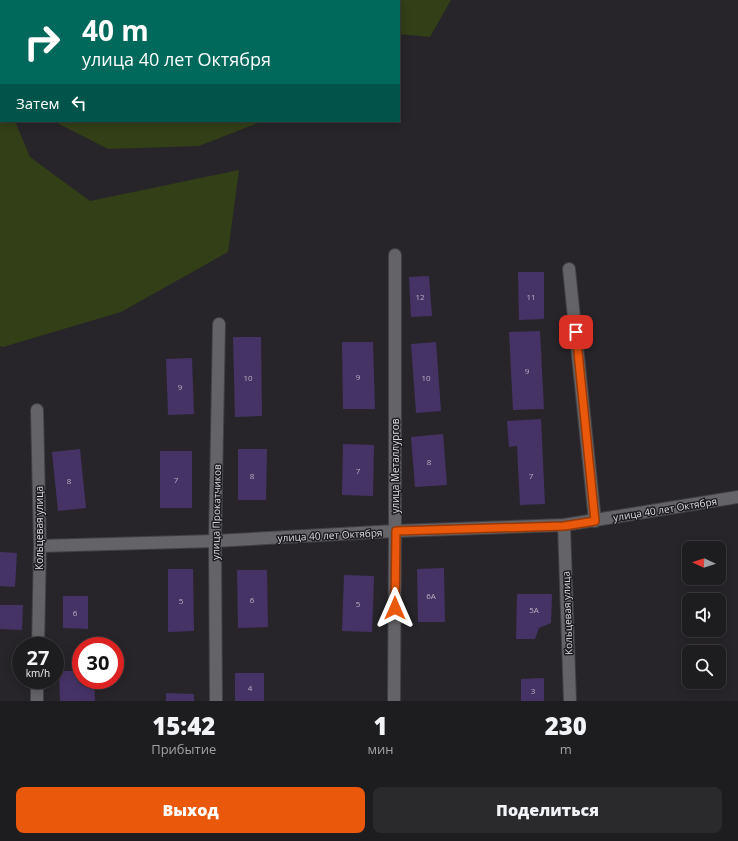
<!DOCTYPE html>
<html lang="ru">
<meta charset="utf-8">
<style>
body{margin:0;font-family:"Open Sans",sans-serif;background:#2a292c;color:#f1f3f6;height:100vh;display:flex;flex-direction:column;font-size:15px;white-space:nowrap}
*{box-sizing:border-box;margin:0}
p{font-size:13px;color:#a0a1a4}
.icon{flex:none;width:22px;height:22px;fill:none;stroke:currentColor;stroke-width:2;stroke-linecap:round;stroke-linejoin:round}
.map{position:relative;height:701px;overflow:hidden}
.panel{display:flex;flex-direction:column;background:#1d1c1f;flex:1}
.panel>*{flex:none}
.guide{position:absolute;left:0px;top:0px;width:400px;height:122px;box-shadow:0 2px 10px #0003,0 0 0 1px #3b3a3d;background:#00695c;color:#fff;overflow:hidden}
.needle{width:26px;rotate:273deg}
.tools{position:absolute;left:682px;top:541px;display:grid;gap:8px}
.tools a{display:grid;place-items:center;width:44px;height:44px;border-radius:8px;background:#1d1c1f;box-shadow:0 2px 10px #0003,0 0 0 1px #3b3a3d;font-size:20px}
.speed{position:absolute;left:12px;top:637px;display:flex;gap:8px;font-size:20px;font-weight:700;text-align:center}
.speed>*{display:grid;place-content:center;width:52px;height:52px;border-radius:50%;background:#1d1c1f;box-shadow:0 2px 10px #0003,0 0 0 1px #3b3a3d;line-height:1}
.speed small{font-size:10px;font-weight:400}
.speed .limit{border:6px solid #d22;background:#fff;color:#111}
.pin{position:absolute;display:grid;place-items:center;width:34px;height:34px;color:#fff;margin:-17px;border-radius:8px;box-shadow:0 2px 6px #0006}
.me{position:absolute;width:44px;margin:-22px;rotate:0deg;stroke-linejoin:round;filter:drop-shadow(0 0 3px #0008)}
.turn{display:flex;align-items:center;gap:14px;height:84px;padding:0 16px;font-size:18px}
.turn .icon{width:52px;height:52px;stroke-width:2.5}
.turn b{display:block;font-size:28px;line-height:34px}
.then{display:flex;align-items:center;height:38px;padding:0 16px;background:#0003;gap:8px;font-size:15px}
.eta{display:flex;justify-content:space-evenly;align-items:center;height:68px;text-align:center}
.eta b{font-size:24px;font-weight:800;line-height:28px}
.action{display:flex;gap:8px;margin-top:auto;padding:8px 16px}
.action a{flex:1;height:46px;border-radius:8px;background:#ea580c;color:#fff;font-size:16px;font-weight:800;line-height:46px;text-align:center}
.action a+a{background:#2a292c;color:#f1f3f6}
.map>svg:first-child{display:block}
</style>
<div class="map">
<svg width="738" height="701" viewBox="0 0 738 701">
<rect width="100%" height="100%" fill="#272529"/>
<path fill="#323f17" d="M 0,0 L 451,0 L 430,37 L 399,34 L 399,1 L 1,1 L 1,78 Z
M 0,84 L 1,121 L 15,121 L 30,157 L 90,201 L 239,170 L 228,252 L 121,312 L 3,347 L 0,346 Z
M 53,121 L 263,121 L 199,146 L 108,149 Z"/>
<path fill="#463366" d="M 518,272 L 544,272 L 544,319 L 519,320 Z
M 429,276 L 432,316 L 411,317 L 409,277 Z
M 540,331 L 544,409 L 513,410 L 509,332 Z
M 233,337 L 261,337 L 262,416 L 235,417 Z
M 342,342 L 373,342 L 375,409 L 343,409 Z
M 436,342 L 441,411 L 416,413 L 411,344 Z
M 192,358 L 194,414 L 168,415 L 166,359 Z
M 541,419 L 545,504 L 520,505 L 517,446 L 509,447 L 507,421 Z
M 443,434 L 447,485 L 415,487 L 411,437 Z
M 343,444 L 374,445 L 373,496 L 342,495 Z
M 80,449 L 86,508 L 58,511 L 52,452 Z
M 238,449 L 267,449 L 266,500 L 238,500 Z
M 160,451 L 192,451 L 192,508 L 160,508 Z
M 0,552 L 17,553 L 15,587 L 0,586 Z
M 444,568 L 445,622 L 418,622 L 417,569 Z
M 168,569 L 193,569 L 194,631 L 168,632 Z
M 237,570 L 267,570 L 268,627 L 238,628 Z
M 344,575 L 374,576 L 372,632 L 342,631 Z
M 517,594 L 552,594 L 551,623 L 539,628 L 535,639 L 516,639 Z
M 63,596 L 88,596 L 88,629 L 63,628 Z
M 0,605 L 23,605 L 22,630 L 0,629 Z
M 59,671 L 81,671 L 81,680 L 94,680 L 95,701 L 60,701 Z
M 235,673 L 264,673 L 264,701 L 235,701 Z
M 544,678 L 544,701 L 521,701 L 521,679 Z
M 166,693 L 194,694 L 194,701 L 166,701 Z"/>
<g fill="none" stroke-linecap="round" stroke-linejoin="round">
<g stroke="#414043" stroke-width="14">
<path id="minor" d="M 569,269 L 595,521
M 37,410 L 40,546 L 38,646
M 564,525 L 570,701
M 40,546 L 215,541 L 395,531 L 564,525 L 738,497
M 37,701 L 37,680
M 216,701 L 215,541 L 219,324
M 394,701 L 395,531 L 395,255"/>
</g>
<use href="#minor" stroke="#646367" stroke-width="12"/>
</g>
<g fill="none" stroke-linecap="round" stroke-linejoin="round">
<g stroke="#983908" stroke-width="10">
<path id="route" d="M 395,608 L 396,531 L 564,526 L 595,521 L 576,332"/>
</g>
<use href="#route" stroke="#ea580c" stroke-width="7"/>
</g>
<g text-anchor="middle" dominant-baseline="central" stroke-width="3" stroke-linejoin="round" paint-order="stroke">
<g font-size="8" fill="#b7b2c1">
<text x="420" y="296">12</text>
<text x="531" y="296">11</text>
<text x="527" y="370">9</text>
<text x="358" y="376">9</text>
<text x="248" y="377">10</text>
<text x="426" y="377">10</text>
<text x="180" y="386">9</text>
<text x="429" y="461">8</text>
<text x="358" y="470">7</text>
<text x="252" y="475">8</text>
<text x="531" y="475">7</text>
<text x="176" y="479">7</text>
<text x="69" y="480">8</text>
<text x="431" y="595">6А</text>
<text x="252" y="599">6</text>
<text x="181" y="600">5</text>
<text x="358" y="603">5</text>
<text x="534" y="609">5А</text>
<text x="75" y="612">6</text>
<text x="250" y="687">4</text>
<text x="533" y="690">3</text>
</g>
<g font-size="10" fill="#dddcdf" stroke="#1d1c20">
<text transform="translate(395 466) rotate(-90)">улица Металлургов</text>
<text transform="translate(665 509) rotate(-9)">улица 40 лет Октября</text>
<text transform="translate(216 512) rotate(-89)">улица Прокатчиков</text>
<text transform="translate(39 528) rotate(-90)">Кольцевая улица</text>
<text transform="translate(330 535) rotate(-3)">улица 40 лет Октября</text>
<text transform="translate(567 613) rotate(-92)">Кольцевая улица</text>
</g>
</g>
</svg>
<div class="tools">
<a><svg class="needle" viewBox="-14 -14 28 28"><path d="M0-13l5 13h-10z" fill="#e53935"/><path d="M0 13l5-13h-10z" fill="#a0a1a4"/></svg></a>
<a><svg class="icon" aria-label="sound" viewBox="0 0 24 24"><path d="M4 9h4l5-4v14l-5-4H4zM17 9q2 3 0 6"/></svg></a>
<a><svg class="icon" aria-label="search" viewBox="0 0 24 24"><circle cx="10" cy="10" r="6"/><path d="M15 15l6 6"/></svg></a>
</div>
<div class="speed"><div>27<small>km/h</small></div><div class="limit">30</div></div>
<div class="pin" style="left:576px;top:332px;background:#d93025"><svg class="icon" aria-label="arrive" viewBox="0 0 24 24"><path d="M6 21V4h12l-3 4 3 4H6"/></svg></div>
<svg class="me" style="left:395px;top:608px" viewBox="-20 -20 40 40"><path d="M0-17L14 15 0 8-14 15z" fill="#ea580c" stroke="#fff" stroke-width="4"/></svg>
<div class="guide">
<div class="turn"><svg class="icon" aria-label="right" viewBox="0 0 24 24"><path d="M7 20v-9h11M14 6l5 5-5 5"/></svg><div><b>40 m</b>улица 40 лет Октября</div></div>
<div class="then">Затем<svg class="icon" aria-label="left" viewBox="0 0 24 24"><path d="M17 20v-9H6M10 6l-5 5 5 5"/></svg></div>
</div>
</div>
<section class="panel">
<div class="eta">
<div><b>15:42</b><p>Прибытие</p></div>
<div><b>1</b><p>мин</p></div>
<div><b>230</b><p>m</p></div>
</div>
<div class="action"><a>Выход</a><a>Поделиться</a></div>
</section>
